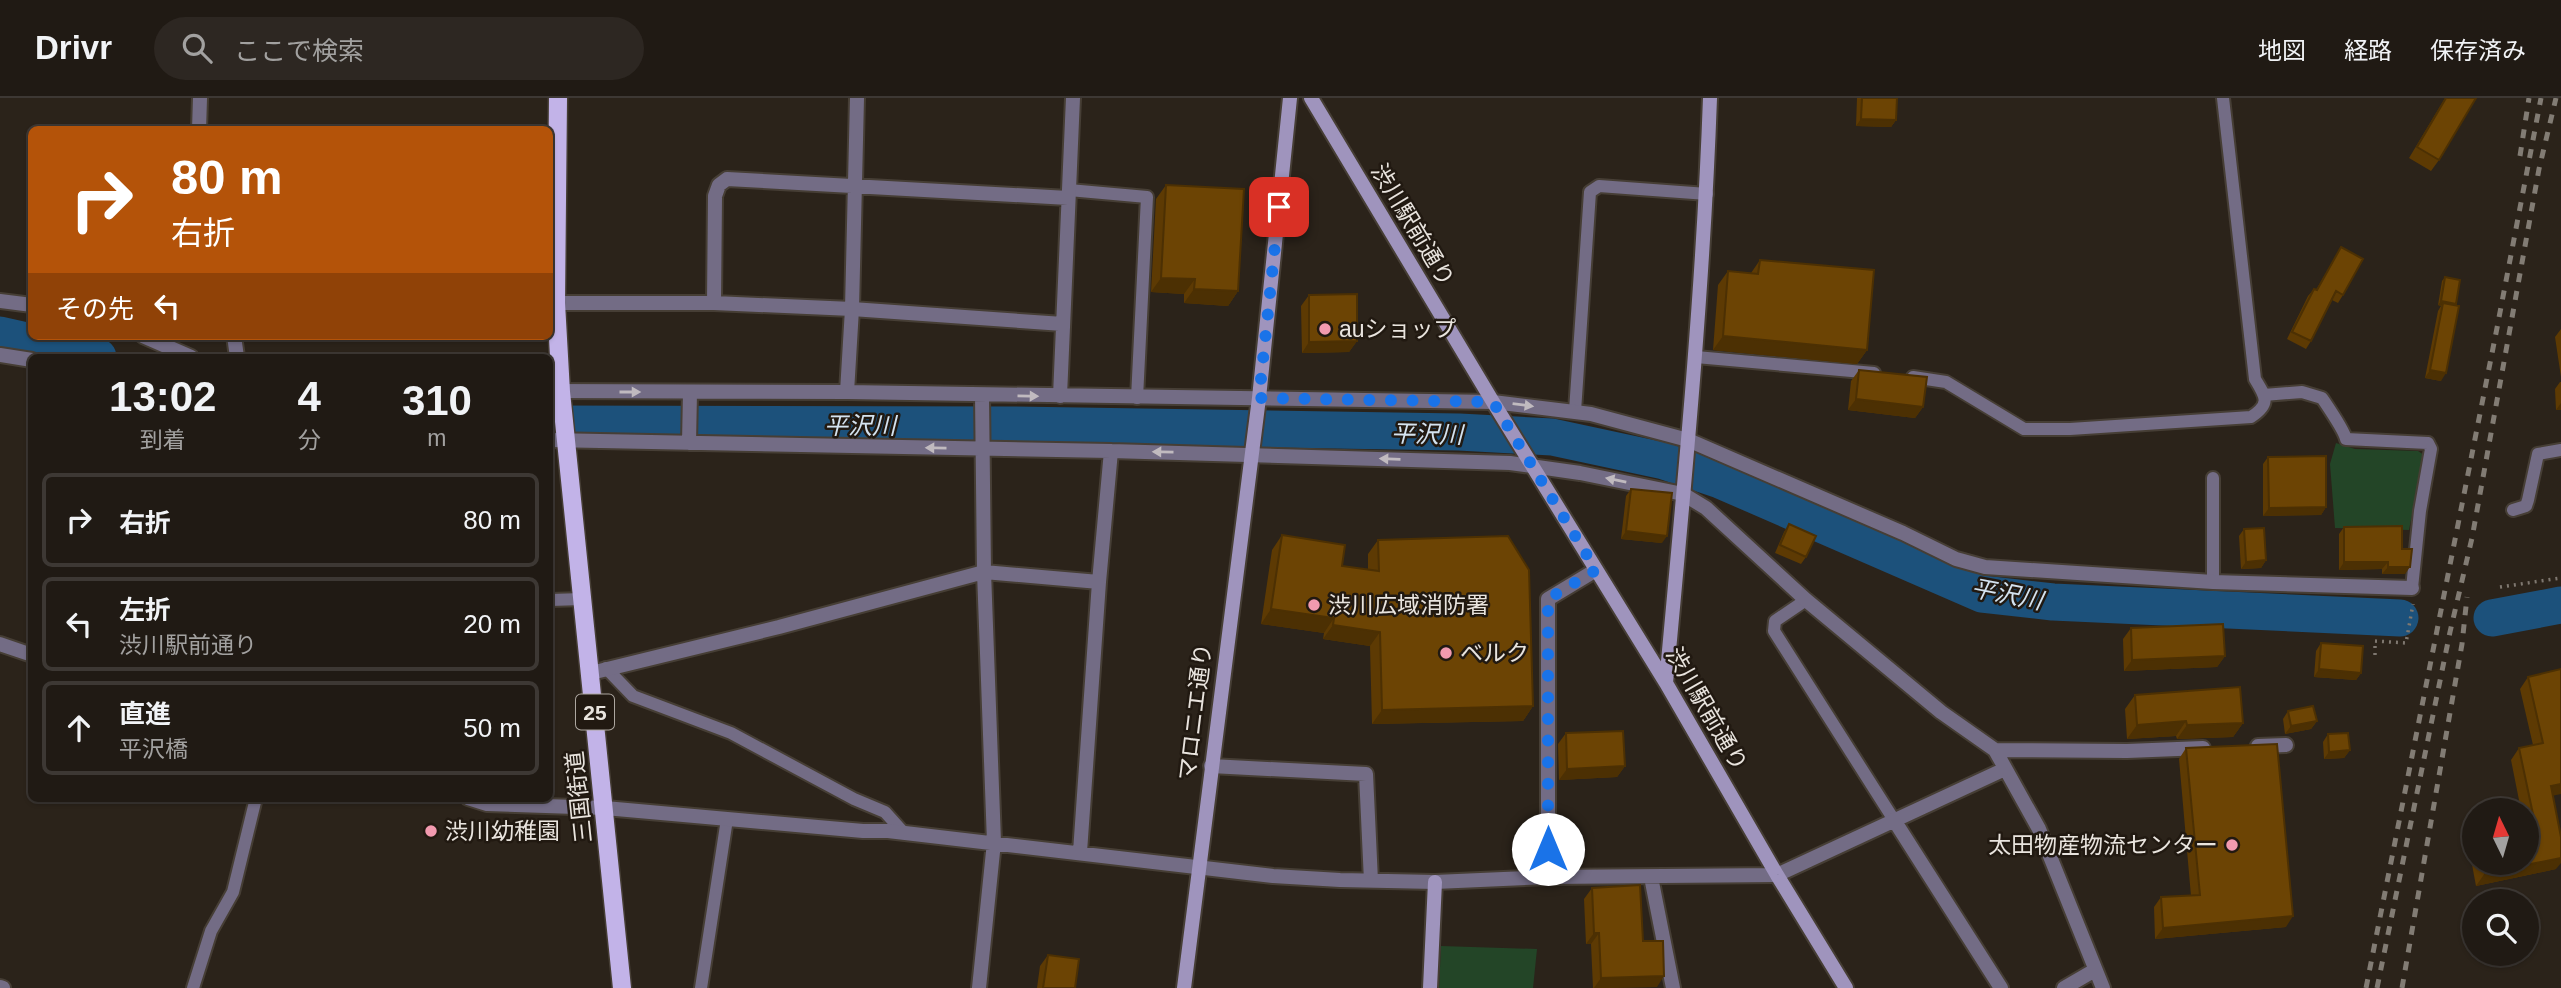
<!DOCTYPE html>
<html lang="ja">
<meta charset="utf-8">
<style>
body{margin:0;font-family:Arial,"Noto Sans JP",sans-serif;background:#2d2722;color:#f1f3f6;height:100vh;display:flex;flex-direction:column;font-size:26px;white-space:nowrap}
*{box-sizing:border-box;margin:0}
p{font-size:23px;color:#a2a1a0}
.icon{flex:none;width:38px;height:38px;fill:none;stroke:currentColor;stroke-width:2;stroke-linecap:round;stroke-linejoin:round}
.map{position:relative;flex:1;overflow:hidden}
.side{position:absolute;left:28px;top:256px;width:525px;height:448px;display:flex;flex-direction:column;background:#201a14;border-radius:10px;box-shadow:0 2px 5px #0004,0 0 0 2px #3d3834}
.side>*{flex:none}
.guide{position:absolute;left:28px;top:28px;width:525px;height:214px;border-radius:10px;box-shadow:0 2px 5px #0004,0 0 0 2px #3d3834;background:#b45309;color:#fff;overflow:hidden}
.needle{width:46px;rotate:355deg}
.fabs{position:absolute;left:2462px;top:700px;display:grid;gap:14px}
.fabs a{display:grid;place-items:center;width:77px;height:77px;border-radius:50%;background:#201a14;box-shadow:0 2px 5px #0004,0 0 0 2px #3d3834;font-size:35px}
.pin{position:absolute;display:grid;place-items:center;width:60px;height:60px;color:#fff;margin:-30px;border-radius:14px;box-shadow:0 4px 10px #0006}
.me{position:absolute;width:77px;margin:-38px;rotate:0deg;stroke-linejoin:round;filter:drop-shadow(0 0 5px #0008)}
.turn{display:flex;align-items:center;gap:24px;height:147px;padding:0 28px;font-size:32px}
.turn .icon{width:91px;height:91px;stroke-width:2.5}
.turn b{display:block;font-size:49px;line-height:60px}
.then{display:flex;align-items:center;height:66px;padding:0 28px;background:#0003;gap:14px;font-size:26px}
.eta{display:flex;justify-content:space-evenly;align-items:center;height:119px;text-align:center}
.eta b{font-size:42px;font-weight:700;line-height:49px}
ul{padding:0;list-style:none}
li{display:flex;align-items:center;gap:21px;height:94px;margin:0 14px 10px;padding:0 14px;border:4px solid #3d3834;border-radius:10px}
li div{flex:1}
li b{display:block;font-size:26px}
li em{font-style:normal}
header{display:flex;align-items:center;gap:42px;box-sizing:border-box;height:98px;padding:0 35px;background:#201a14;border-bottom:2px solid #3d3834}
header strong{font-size:33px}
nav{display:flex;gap:38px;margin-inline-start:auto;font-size:24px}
.search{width:490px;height:63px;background:#2d2722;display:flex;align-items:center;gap:18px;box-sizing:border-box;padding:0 24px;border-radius:38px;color:#a2a1a0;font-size:26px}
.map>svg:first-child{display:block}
</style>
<header>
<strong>Drivr</strong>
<div class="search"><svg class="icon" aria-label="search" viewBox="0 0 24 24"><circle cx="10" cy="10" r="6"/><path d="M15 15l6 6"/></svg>ここで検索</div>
<nav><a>地図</a><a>経路</a><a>保存済み</a></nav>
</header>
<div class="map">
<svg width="2561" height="890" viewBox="0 0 2561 890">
<rect width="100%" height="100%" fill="#2b231a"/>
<path fill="#234527" d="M 2336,345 L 2355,351 L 2418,353 L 2424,357 L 2409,432 L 2335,430 L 2330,366 Z
M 1441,848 L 1537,851 L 1533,890 L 1439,890 Z"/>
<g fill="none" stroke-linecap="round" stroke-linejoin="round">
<path stroke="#1c517b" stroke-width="37" d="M 0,237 L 98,259
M 550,326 L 1015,327 L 1459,334 L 1552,339 L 1664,363 L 1720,382 L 1982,496 L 2053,504 L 2400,520
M 2492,520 L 2561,507"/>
<g stroke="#463e35" stroke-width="16">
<path id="lane" d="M 1069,92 L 1147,99 L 1137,300
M 1696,259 L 1874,275
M 1913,279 L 1946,284 L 2024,331 L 2070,331 L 2251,319 C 2271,306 2266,299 2255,281 L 2223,0
M 2264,297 L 2302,294 L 2322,300 C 2328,309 2344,332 2346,341 L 2428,345 L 2431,351 L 2420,413 L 2412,490
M 1575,313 L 1590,94 L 1599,88 L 1707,96
M 2213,380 L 2213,484
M 2513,412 L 2526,408 L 2528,402 L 2538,356 L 2561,352
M 550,502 L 583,501
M 1806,502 L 1775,523 L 1774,533 L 1894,722
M 606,570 L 633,598 L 731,635 L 854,701 L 885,714 L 903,734
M 193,890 L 211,833 L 233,794 L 256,700
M 701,890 L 727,721"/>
</g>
<g stroke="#463e35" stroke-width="18">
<path id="street" d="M 199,32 L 200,0
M 0,203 L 32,207
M 550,205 L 714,205 L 852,211 L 1063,226
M 714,205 L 715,98 L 719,87 L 727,81 L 1068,100
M 143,238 L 191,259
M 234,238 L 237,259
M 0,257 L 32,262
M 550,293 L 847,294 L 1493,304 L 1591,316 L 1688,342 L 1903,435 L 1956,461 L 1985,469 L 2213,484 L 2412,490
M 847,294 L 852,211 L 857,0
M 1060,298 L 1073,0
M 550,342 L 1111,353 L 1510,365 L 1580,375 L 1683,396 L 1706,410 L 1806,502 L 1941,614 L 1995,652 L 2039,731 L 2103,890
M 689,345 L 690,294
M 0,546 L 32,557
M 591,575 L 779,529 L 984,474 L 1099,484
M 2258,648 L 2286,647
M 1995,652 L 2127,653 L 2203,650
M 1211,668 L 1366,676 L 1371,783
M 468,700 L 487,706 L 605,710 L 863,733 L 888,733 L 1273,778 L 1340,782 L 1435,784 L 1548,779 L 1777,777 L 2005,671
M 1894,722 L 2001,890
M 1080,754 L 1099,484 L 1111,353
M 1548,779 L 1548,501 L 1596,472
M 1651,779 L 1673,890
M 0,889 L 3,890
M 979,890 L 994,744 L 984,474 L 982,297
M 2064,890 L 2095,872"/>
</g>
<g stroke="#463e35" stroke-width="18">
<path id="secondary" d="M 1311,0 L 1493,304 L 1666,585 L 1777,777 L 1846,890
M 1666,585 C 1684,390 1703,196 1710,0
M 1184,890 L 1259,300 L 1290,0
M 1430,890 L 1435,784"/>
</g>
<g stroke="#463e35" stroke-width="21">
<path id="primary" d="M 558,0 L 556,205 L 561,294 L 622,890"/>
</g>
<path stroke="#7f7870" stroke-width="3.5" stroke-dasharray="2 5" stroke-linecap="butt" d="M 2500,489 L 2561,480
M 2375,557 L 2375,543 L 2406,545 L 2413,506"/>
<use href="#lane" stroke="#736c85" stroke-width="12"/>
<use href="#street" stroke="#736c85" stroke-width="14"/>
<use href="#secondary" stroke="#9f94bd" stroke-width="14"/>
<use href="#primary" stroke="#c2b3e8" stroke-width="18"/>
<path stroke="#827c74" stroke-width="5" stroke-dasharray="9 9" stroke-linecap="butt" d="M 2520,58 L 2529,0
M 2366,890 L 2497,230 L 2541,0
M 2377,890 L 2450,534 L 2472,440 L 2539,71 L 2556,0
M 2402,890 L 2462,546 L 2467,499"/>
</g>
<path fill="#5d3a03" d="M 1857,0 L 1897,0 L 1896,22 L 1891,29 L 1856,28 Z
M 2445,0 L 2476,0 L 2439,62 L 2431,73 L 2409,60 Z
M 1166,87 L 1238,193 L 1228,208 L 1184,205 L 1184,196 L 1151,194 L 1156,101 Z
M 2341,149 L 2343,197 L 2338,205 L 2332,202 L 2311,243 L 2306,251 L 2287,241 L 2308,198 L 2314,191 L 2316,192 Z
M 1760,162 L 1867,252 L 1857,266 L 1713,252 L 1718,187 L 1728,173 L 1751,175 Z
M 2445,179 L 2455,207 L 2441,283 L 2425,280 L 2438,213 L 2441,208 L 2438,207 L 2442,183 Z
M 1309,197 L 1357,243 L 1349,254 L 1302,255 L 1301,208 Z
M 2561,231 L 2561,279 L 2555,239 Z
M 1859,272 L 1923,309 L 1915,320 L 1848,312 L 1851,283 Z
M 2560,284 L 2561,284 L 2561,312 L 2556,312 L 2555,291 Z
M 2268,359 L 2326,409 L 2321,417 L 2263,418 L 2263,366 Z
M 1631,391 L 1662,445 L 1621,441 L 1626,398 Z
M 1789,426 L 1806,459 L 1801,466 L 1775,455 L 1784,434 Z
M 2344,429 L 2402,451 L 2405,476 L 2382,476 L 2382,471 L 2339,472 L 2339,436 Z
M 2244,431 L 2266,462 L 2261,470 L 2241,471 L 2239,438 Z
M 1282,437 L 1342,468 L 1368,472 L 1368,456 L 1378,442 L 1533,608 L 1523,623 L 1372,626 L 1370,548 L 1323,541 L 1324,535 L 1261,526 L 1272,452 Z
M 2131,530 L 2225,558 L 2217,569 L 2124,573 L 2123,541 Z
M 2321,545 L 2361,575 L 2356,582 L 2314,579 L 2316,553 Z
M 2561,571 L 2553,698 L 2556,771 L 2476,788 L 2468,745 L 2474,735 L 2474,765 L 2527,765 L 2527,712 L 2521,712 L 2511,662 L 2519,650 L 2533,647 L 2520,591 L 2528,579 Z
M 2135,597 L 2243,625 L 2233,639 L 2177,641 L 2176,638 L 2127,641 L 2125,611 Z
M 2288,613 L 2317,623 L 2311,631 L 2285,636 L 2283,621 Z
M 1566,635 L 1625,668 L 1617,679 L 1559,682 L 1558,646 Z
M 2328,636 L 2350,652 L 2344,660 L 2324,661 L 2323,644 Z
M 2186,650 L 2286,829 L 2155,841 L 2154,809 L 2161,799 L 2191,798 L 2179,661 Z
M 1592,790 L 1643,843 L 1657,889 L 1593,890 L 1591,846 L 1586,846 L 1584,801 Z
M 1048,857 L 1075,890 L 1037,890 L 1040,868 Z"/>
<path fill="#4c3003" d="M 1861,21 L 1896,22 L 1891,29 L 1856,28 Z
M 1161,180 L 1195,181 L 1184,196 L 1151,194 Z
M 1194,191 L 1238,193 L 1228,208 L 1184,205 Z
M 2441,203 L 2456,206 L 2453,210 L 2443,205 L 2441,208 L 2438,207 Z
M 1723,238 L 1867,252 L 1857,266 L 1713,252 Z
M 1357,243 L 1349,254 L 1302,255 L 1309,244 Z
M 2430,272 L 2446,275 L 2441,283 L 2425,280 Z
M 1856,301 L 1923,309 L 1915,320 L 1848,312 Z
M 2561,305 L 2561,312 L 2556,312 Z
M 2326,409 L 2321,417 L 2263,418 L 2269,410 Z
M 1626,433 L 1667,438 L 1662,445 L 1621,441 Z
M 2266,462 L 2261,470 L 2241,471 L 2246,464 Z
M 2344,464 L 2388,464 L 2382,471 L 2339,472 Z
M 2388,469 L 2410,469 L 2405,476 L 2382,476 Z
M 1271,511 L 1334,520 L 1324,535 L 1261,526 Z
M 1333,527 L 1380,534 L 1370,548 L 1323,541 Z
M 2225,558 L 2217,569 L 2124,573 L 2132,562 Z
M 2319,571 L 2361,575 L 2356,582 L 2314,579 Z
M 1533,608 L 1523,623 L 1372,626 L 1382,612 Z
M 2186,623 L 2176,638 L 2127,641 L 2137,627 Z
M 2317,623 L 2311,631 L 2285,636 L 2291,628 Z
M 2243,625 L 2233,639 L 2177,641 L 2187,627 Z
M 2350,652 L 2344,660 L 2324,661 L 2329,654 Z
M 1625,668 L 1617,679 L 1559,682 L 1567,671 Z
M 2561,686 L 2561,696 L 2542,700 L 2551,688 Z
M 2561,760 L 2561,765 L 2556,771 L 2476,788 L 2485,775 Z
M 2293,818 L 2286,829 L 2155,841 L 2163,830 Z
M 1594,835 L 1599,835 L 1591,846 L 1586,846 Z
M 1664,878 L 1657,889 L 1594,890 L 1601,880 Z"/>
<path fill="#6c4404" stroke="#4c3003" stroke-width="2" d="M 1862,0 L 1897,0 L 1896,22 L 1861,21 Z
M 2446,0 L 2476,0 L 2439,62 L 2417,49 Z
M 1166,87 L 1244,91 L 1238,193 L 1194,191 L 1195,181 L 1161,180 Z
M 2341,149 L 2363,161 L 2343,197 L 2336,193 L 2311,243 L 2292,234 L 2314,191 L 2317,192 Z
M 1760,162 L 1874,172 L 1867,252 L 1723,238 L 1728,173 L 1758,176 Z
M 2445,179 L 2460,182 L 2456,206 L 2441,203 Z
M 1357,196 L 1357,243 L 1309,244 L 1309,197 Z
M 2443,205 L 2459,208 L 2446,275 L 2430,272 Z
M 1859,272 L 1927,279 L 1923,309 L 1856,301 Z
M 2326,358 L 2326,409 L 2269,410 L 2268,359 Z
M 1631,391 L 1672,395 L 1667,438 L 1626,433 Z
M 1789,426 L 1816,438 L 1806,459 L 1780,447 Z
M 2402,428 L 2402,451 L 2412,451 L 2410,469 L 2388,469 L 2388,464 L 2344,464 L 2344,429 Z
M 2264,430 L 2266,462 L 2246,464 L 2244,431 Z
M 1282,437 L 1345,447 L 1342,468 L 1379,473 L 1378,442 L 1508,438 L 1529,472 L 1533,608 L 1382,612 L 1380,534 L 1333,527 L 1334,520 L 1271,511 Z
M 2223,526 L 2225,558 L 2132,562 L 2131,530 Z
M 2321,545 L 2363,548 L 2361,575 L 2319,571 Z
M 2561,571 L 2561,686 L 2551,688 L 2561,739 L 2561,760 L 2485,775 L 2483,765 L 2527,765 L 2527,722 L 2534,721 L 2519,650 L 2543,645 L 2528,579 Z
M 2240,589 L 2243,625 L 2187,627 L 2186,623 L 2137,627 L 2135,597 Z
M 2313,608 L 2317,623 L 2291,628 L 2288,613 Z
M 1623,633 L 1625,668 L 1567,671 L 1566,635 Z
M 2348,635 L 2350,652 L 2329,654 L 2328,636 Z
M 2277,646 L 2293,818 L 2163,830 L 2161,799 L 2200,797 L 2186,650 Z
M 1640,787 L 1643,843 L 1663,843 L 1664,878 L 1601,880 L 1599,835 L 1594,835 L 1592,790 Z
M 1048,857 L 1079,861 L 1075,890 L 1043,890 Z"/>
<defs><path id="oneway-solid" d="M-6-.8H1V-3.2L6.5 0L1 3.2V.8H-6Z" transform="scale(1.75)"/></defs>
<g fill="#c0babf">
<use href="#oneway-solid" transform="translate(630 294)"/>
<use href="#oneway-solid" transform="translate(1028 298) rotate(1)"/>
<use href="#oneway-solid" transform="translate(1523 307) rotate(7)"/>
<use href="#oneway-solid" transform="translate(936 350) rotate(-179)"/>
<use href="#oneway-solid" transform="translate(1163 354) rotate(-179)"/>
<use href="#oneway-solid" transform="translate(1390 361) rotate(-178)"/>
<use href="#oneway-solid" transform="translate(1616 382) rotate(-169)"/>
</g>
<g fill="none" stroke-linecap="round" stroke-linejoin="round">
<path stroke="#1a73e8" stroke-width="12" stroke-dasharray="0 21.6" d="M 1279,109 L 1259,300 L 1493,304 L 1596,472 L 1548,501 L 1548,751"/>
</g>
<g fill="#f29aaf" stroke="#211911" stroke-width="2.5">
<circle cx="1325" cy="231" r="7"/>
<circle cx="1314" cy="507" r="7"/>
<circle cx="1446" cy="555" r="7"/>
<circle cx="431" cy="733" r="7"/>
<circle cx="2232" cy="747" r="7"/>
</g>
<g text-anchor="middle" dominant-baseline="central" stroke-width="5" stroke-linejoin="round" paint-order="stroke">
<rect fill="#211911" stroke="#ada7a0" stroke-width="2" x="576" y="596.5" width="38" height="35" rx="5"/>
<g font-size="21" font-weight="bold" fill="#e9e4de">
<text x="595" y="614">25</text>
</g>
<g font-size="23" fill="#e9e4de" stroke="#211911">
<text transform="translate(1413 127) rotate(59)">渋川駅前通り</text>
<text transform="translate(1707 611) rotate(60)">渋川駅前通り</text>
<text transform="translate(1195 614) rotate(-83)">マロニエ通り</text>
<text transform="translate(579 699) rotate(-96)">三国街道</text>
</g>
<g font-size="23" fill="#e9e4de" stroke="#211911" text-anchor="start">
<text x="1339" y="231">auショップ</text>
<text x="1328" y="507">渋川広域消防署</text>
<text x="1460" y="555">ベルク</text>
<text x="445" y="733">渋川幼稚園</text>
<text x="2218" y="747" text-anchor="end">太田物産物流センター</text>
</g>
<g font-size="24" font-style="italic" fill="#d4e3f0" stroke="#211911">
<text x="860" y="327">平沢川</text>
<text transform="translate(1427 336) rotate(1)">平沢川</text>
<text transform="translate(2007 496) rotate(11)">平沢川</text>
</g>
</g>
</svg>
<div class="fabs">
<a><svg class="needle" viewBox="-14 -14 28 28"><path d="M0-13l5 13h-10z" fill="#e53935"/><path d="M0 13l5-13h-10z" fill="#a2a1a0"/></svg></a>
<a><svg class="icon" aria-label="search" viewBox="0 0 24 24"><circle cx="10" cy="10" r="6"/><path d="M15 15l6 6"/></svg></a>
</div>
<div class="pin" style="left:1279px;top:109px;background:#d93025"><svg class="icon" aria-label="arrive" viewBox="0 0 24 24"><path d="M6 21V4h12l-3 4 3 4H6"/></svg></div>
<svg class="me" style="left:1548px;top:751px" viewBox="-20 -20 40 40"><circle r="19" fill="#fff"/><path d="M0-13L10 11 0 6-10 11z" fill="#1a73e8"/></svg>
<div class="guide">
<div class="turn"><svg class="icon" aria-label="right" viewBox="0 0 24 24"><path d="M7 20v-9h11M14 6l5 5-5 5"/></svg><div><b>80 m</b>右折</div></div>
<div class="then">その先<svg class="icon" aria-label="left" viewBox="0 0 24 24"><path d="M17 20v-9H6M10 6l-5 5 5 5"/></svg></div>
</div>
<section class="side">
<div class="eta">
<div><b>13:02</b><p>到着</p></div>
<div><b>4</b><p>分</p></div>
<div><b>310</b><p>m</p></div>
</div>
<ul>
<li><svg class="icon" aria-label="right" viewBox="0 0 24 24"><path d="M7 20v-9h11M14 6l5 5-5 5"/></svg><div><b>右折</b></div><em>80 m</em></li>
<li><svg class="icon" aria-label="left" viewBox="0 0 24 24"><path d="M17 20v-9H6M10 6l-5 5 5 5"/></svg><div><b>左折</b><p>渋川駅前通り</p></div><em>20 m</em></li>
<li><svg class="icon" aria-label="ahead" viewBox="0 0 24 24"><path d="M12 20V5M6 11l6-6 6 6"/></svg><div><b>直進</b><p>平沢橋</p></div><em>50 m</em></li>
</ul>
</section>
</div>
